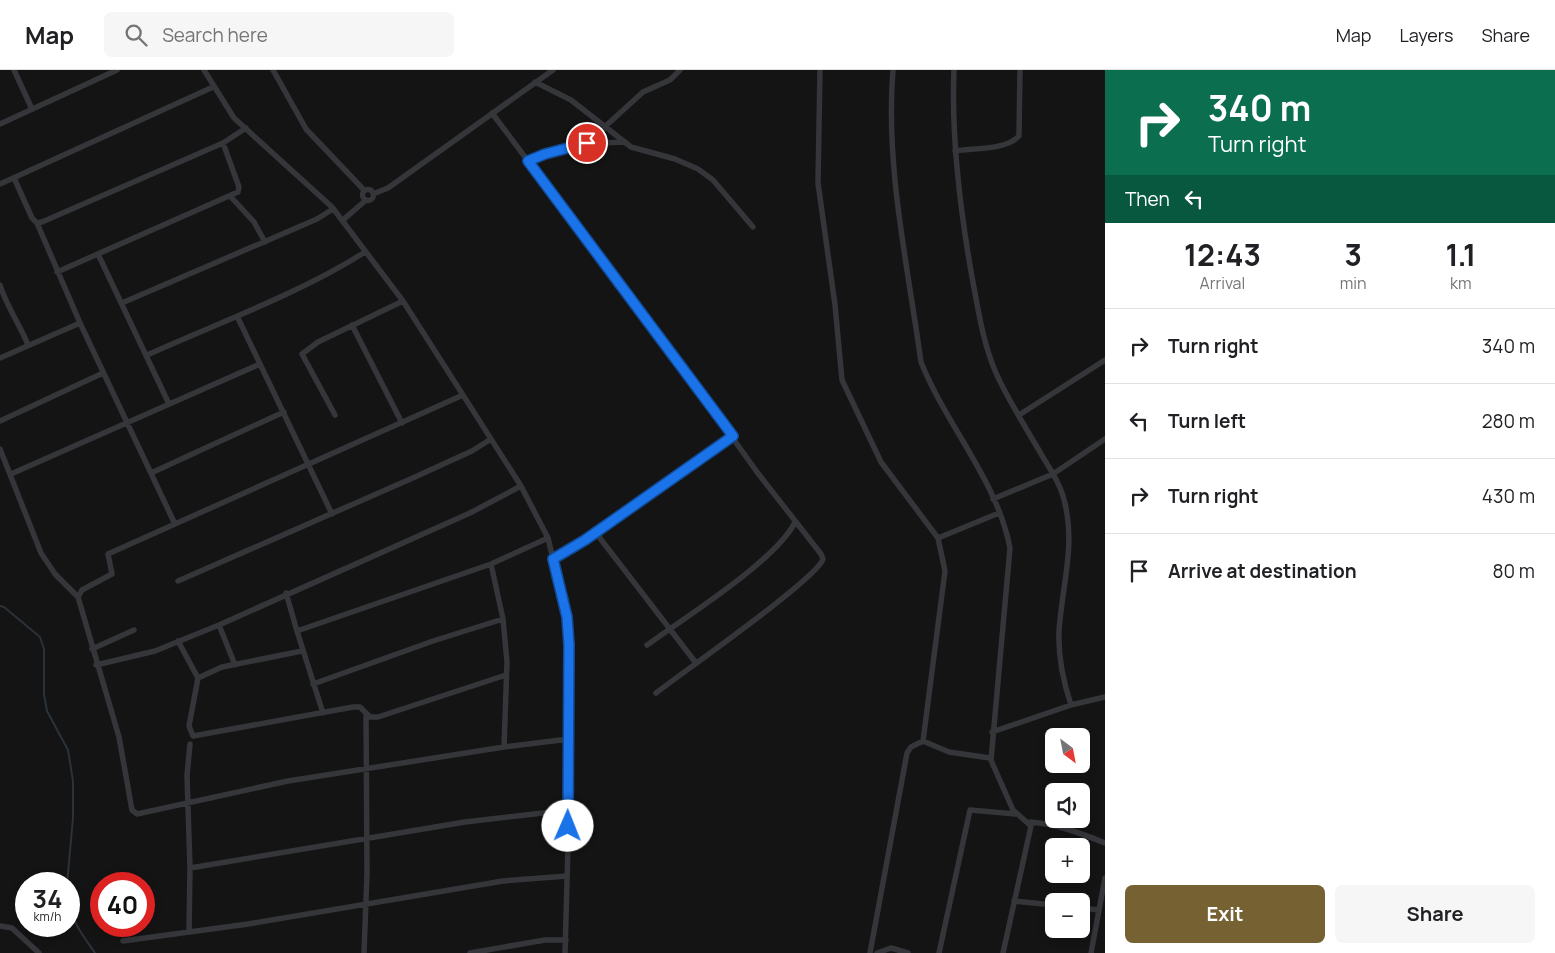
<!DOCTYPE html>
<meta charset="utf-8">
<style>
body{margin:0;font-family:Manrope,sans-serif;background:#f6f6f6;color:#202124;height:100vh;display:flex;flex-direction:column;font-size:19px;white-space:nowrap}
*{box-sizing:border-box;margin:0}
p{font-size:16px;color:#757577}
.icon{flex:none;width:28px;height:28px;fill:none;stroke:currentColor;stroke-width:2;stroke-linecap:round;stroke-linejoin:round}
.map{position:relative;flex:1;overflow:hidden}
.panel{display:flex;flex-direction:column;background:#fff;width:450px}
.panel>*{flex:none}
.banner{background:#0b6e4f;color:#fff;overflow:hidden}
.needle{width:32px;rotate:148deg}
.tools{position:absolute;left:1045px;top:658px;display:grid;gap:10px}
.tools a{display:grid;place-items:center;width:45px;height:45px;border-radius:8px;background:#fff;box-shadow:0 2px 8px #0003;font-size:25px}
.speed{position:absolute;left:15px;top:802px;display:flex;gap:10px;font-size:25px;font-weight:700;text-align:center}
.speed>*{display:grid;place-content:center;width:65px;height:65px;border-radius:50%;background:#fff;box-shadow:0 2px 8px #0003;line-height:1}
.speed small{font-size:12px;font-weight:400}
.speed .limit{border:8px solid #d22;background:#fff;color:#111}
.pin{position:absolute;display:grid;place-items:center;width:42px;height:42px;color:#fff;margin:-21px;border:2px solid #fff;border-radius:50%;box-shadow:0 1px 5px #0007}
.me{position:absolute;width:55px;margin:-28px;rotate:1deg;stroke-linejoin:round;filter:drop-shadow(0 0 4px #0008)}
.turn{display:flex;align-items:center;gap:18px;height:105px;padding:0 20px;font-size:22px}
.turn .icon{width:65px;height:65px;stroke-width:2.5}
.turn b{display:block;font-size:35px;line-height:42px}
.then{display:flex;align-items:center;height:48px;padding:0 20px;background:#0003;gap:10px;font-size:19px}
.eta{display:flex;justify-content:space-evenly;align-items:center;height:85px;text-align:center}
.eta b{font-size:30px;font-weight:700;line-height:35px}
.button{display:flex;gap:10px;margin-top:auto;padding:10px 20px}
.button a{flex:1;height:58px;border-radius:8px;background:#766132;color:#fff;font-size:20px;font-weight:700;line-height:58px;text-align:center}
.button a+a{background:#f6f6f6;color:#202124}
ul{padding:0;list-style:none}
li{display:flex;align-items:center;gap:15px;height:75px;padding:0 20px;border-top:1px solid #e0e0e0}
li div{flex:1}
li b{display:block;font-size:19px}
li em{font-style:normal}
header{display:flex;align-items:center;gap:30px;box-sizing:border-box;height:70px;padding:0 25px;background:#fff;border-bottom:1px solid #e0e0e0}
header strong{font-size:24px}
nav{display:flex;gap:28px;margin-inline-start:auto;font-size:18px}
.search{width:350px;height:45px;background:#f6f6f6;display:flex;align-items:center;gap:12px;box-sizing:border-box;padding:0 18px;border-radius:8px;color:#757577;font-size:19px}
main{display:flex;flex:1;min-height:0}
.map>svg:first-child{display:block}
</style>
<header>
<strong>Map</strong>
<div class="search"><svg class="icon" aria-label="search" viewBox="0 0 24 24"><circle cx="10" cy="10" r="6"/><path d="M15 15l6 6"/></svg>Search here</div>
<nav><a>Map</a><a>Layers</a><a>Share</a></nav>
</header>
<main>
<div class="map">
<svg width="1105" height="883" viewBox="0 0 1105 883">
<rect width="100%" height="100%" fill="#141415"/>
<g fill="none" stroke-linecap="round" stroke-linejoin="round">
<path stroke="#2b3238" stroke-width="2" d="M 0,536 L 4,537 L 40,567 L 44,579 L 44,624 L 47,641 L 68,680 L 73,711 L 73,748 L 67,814
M 69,831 C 71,851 84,867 95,883"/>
<path stroke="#35363a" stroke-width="5.5" d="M 14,0 L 32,39
M 204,0 L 234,48 L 332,137 L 403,231 L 521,416 L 548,468 L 567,547 L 569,575 L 569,740 L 565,883
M 273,0 L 306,59 L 364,120
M 820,0 L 818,113 L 835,235 L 842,310 L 881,392 L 938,468 L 945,501 L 923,671
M 893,0 C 885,96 908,197 921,292 C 946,355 997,410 1010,478 L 991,690
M 954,0 C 951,69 960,139 972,207 C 978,239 983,273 996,303 C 1009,332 1028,361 1044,389 C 1051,400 1059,412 1063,426 C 1077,472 1062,515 1059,561 C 1058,586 1063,611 1071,635
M 535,12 L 571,30 L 631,77 L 675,89 L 698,99 L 713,110 L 753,157
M 492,43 L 661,268 L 757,402 L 821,484 L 823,489 C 818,508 680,604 656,623
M 0,54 L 117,0
M 587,73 L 643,22 L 670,10 L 680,0
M 955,81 C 974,78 1006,80 1019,66 L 1020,0
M 529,91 C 560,77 591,73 625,72
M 14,108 L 32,148 L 37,153 L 42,152 L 223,73 L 246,58
M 0,114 L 213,17
M362.5 125a5.5 5.5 0 1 1 11 0a5.5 5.5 0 1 1-11 0Z
M 373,124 L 388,118 L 553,0
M 230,126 L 254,152 L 265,172
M 343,150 L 366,130
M 37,153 L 80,253 L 174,452
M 98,184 L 169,334
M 57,202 L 238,122 L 239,117 L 223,73
M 0,215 C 6,235 20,255 28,275
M 122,233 L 317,149 L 333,139
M 237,246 L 332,444
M 352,255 L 402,353
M 147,285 C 218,253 301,223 365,182
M 0,288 L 80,253
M 463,325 L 108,484 L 112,504 L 82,520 L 78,527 L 119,667 L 132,740 L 137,744 L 288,711 L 504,677 L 569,669
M 335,345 L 302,284 L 318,272 L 403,231
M 1019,345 L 1105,290
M 0,351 L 103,303
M 0,379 L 41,483 L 55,504 L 78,527
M 151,403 L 284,342
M 11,404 L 260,294
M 993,429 L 1053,404 L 1105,369
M 596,463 L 696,593
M 938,468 L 999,443
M 553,489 L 585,470 L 733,366
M 491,494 L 503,549 L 507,592 L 504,677
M 178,511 L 415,407 L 472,381 L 491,369
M 286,523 L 297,561 L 491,494 L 548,468
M 219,555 L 235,595
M 297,561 L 323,643
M 178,571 L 198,608 L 222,597 L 302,581
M 647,575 C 684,548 777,490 795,452
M 92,579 L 134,560
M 96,595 L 155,581 L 219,555 L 470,443 L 521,416
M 198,608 L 189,656 L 193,666 L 353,637 L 360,637 L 370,647 L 378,647 L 506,605
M 313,614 L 433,571 L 503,549
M 992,662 L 1071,635 L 1105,627
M 1030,752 C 1057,754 1080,763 1105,773
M 190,798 L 465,752 L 569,740
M 1014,831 L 1054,835
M 1081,838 L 1099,840
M 0,856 L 12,858 L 39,883
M 189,862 L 190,798 L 187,706 L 190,674
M 123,871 L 248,854 L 503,811 L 567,806
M 364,883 L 367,803 L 366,643
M 470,883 L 545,870 L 566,870
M 870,883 L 907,683 L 911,677 L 923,671 L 949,682 L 990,688 L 1013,740 L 1031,756 L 1003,883
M 877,883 L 891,878 L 908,883
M 939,883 L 970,740 L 1016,744
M 1091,883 L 1105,808"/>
</g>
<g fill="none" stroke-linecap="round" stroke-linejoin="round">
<g stroke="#114b97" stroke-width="12">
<path id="route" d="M 568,756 L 569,575 L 567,547 L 553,489 L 585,470 L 733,366 L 528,91 L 545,84 L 587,73"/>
</g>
<use href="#route" stroke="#1a73e8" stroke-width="9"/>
</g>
</svg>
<div class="tools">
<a><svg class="needle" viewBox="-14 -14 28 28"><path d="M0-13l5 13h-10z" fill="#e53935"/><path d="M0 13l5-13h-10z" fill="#757577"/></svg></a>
<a><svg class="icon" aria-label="sound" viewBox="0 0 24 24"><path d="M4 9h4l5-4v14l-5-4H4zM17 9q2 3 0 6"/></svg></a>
<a>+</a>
<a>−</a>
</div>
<div class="speed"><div>34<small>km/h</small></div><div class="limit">40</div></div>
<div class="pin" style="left:587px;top:73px;background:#d93025"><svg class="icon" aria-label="arrive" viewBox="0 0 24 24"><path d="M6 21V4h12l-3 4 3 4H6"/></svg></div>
<svg class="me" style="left:568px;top:756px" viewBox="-20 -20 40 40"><circle r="19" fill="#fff"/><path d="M0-13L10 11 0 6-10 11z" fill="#1a73e8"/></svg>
</div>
<section class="panel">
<div class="banner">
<div class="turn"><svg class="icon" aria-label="right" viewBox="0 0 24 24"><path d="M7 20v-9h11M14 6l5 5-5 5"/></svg><div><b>340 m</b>Turn right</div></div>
<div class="then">Then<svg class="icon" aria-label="left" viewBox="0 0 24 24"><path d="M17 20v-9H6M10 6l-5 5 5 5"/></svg></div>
</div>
<div class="eta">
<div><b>12:43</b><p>Arrival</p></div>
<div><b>3</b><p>min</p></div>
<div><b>1.1</b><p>km</p></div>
</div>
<ul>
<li><svg class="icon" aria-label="right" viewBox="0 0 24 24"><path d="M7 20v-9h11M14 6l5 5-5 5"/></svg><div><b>Turn right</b></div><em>340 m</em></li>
<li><svg class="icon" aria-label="left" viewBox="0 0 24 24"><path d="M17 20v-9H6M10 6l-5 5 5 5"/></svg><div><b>Turn left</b></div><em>280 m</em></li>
<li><svg class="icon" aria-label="right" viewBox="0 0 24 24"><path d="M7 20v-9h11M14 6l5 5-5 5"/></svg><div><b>Turn right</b></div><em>430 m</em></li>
<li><svg class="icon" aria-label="arrive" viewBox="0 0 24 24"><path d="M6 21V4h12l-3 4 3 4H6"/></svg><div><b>Arrive at destination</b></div><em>80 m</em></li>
</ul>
<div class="button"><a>Exit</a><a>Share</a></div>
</section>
</main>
